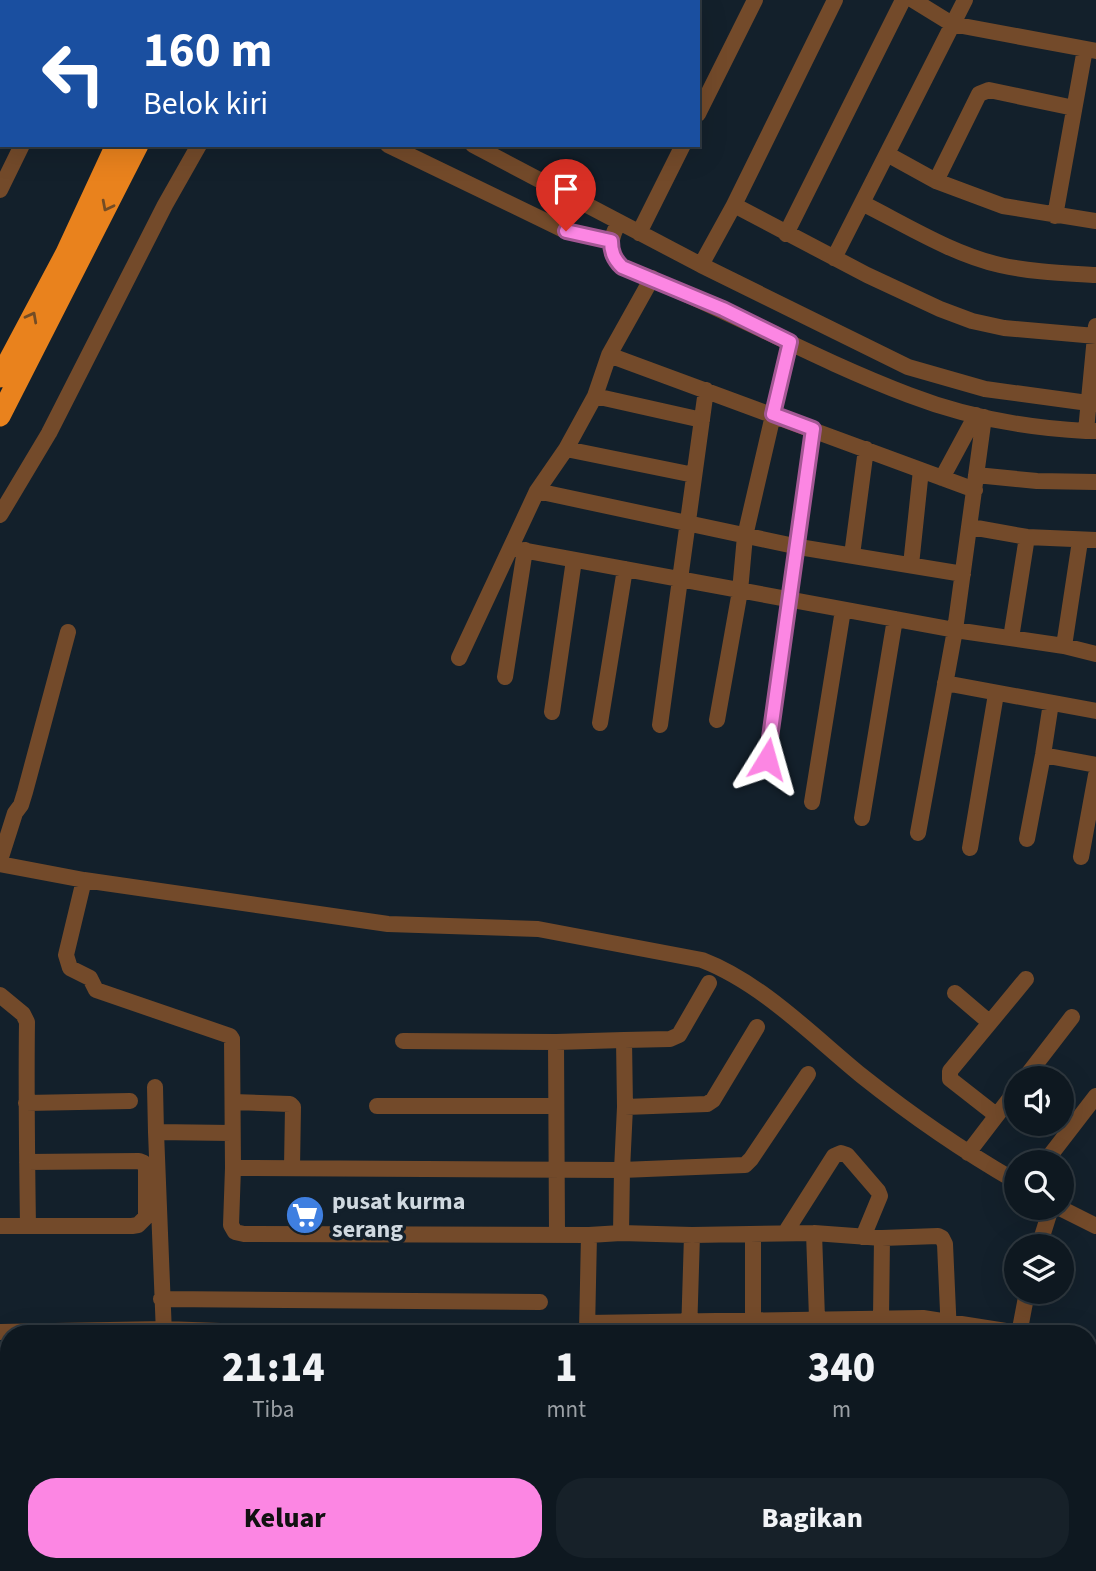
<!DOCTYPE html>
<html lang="id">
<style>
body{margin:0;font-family:"Source Sans 3",sans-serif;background:#172129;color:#f1f3f6;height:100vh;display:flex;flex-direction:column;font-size:26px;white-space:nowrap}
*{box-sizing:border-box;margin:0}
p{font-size:23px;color:#9ba0a5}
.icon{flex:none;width:38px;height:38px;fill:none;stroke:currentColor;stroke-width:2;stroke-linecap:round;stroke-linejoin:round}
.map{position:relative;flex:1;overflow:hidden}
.drawer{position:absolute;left:0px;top:1325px;width:1097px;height:247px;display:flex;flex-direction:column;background:#0e1820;border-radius:28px 28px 0 0;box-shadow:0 7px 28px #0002,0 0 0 2px #2e373e}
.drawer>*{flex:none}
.hud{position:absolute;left:0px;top:0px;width:700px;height:147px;box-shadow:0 7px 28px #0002,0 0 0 2px #2e373e;background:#1a4fa0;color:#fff;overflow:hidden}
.fabs{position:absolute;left:1004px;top:1066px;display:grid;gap:14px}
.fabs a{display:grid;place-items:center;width:70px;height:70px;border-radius:50%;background:#0e1820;box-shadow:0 7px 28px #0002,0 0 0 2px #2e373e;font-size:35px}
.pin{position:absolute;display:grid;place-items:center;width:60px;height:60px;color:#fff;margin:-72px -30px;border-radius:50% 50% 50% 0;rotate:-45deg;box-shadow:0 0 7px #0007}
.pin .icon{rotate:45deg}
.me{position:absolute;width:77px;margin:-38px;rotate:8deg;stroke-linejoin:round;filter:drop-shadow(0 0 5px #0008)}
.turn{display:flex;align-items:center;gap:24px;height:147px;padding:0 28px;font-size:32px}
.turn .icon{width:91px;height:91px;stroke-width:2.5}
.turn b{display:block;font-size:49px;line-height:60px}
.eta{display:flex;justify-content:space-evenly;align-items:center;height:119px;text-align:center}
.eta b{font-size:42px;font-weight:800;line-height:49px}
.button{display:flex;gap:14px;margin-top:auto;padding:14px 28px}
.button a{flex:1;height:80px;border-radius:28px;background:#fc86e3;color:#111;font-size:28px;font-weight:800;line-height:80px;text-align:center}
.button a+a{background:#172129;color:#f1f3f6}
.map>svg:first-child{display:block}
</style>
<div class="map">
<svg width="1096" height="1571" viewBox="0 0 1096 1571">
<rect width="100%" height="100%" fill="#13202b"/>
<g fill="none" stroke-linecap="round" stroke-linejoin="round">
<path stroke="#734a2a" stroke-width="16" d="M 461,0 L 465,2
M 623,0 L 626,2
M 913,0 L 952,24 L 1096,51
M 21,2 L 22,0
M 94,2 L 95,0
M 276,2 L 277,0
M 680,2 L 681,0
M 0,36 L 2,37
M 0,104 L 2,105
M 698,114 L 755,0
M 388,145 L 566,231 L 611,241
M 473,145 L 701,265 L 908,367 L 985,389 L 1096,404
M 887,154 L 936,181 L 1003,206 L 1096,221
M 936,181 L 979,94 L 989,90 L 1074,108
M 0,190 L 22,145
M 862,203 C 906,225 952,254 1000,265 C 1031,272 1064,273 1096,275
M 734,205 L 867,275 L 940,309 L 972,321 L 1004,328 L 1096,336
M 1055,216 L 1085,49
M 619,222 C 610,238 607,252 622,267 C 720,305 811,358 909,395 C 966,417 1026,428 1086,431
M 639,233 L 683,145
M 786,234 L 903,0
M 834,258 L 965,0
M 701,265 L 734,205 L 835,0
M 1096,326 L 1086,431 L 1096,431
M 609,355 L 975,490
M 595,396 L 702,420
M 566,449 L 694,475
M 976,475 L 1037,481 L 1096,482
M 942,478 L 976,415
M 537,491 L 799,547 L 963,574
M 0,515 L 49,433 L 165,205 L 199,145
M 971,527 L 1027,537 L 1096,540
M 511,548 L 955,630 L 1064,646 L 1096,654
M 852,555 L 866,449
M 911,565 L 921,470
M 1011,638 L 1027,537
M 1064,646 L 1080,541
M 459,658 L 537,491 L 566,449 L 595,396 L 609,355 L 652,278
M 505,677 L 525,550
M 945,683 L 1096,711
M 552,712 L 574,560
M 717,720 L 740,591 L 745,536 L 790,342
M 600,723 L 625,569
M 660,725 L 706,390
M 1043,755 L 1096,765
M 767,759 L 813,429
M 812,802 L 843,610
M 862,818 L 895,619
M 918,833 L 955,630 L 984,417
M 1027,839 L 1043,755 L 1051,703
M 970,848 L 996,694
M 1081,857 L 1096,775
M 0,860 L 15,813 L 21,805 L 25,792 L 68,632
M 0,864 L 84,880 L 388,924 L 538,929 L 702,960 C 762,983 813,1036 862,1076 C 911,1115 963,1151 1017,1182
M 84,880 L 66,955 L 70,968 L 90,978 L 96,990 L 230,1036 L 232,1039 L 233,1168 L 231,1225 L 235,1232 L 244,1234 L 589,1235
M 955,993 L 989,1022
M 0,995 L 23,1014 L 27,1022 C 26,1090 27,1158 28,1226 L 132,1226 L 138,1225 L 146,1217 L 146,1169 L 144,1163 L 139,1161 L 27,1162
M 403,1041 L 556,1042
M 1025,1078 L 1072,1017
M 155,1087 L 156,1132
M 233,1102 L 290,1104 L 293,1107 L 292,1167
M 26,1103 L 130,1101
M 377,1106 L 556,1106
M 625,1107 L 624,1040 L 670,1039 L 679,1035 L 709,983
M 996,1115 L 950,1079 L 950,1071 L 1026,979
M 968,1153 L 1017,1089
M 1045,1162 L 1096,1096
M 233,1168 L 622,1170 L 625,1107 L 707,1104 L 713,1100 L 757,1027
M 1060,1208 L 1096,1226
M 0,1226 L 28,1226
M 621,1233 L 692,1235 L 814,1233 L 882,1238 L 938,1236 L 942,1238 L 945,1244 L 949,1334
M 785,1233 L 834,1156 L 841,1153 L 847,1155 L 878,1191 L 880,1196 L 863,1237
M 814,1233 L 817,1318
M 557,1234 L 556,1042 L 624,1040
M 753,1235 L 753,1321
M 1039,1246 L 1051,1208
M 161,1299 L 540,1302
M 881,1318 L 882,1238
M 587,1323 L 923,1318 L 1026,1334
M 587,1331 L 589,1235 L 621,1233 L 622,1170 L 745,1165 L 751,1159 L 808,1074
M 0,1332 L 164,1329 L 305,1334
M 164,1334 L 156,1132 L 232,1133
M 689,1334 L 692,1235
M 1019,1334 L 1027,1292
M 1088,1357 L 1096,1360
M 1088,1454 L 1096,1456
M 0,1500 L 9,1500
M 1088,1520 L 1096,1522
M 58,1563 L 58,1571
M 122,1563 L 123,1571
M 187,1563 L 187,1571
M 252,1563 L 253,1571
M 317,1563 L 317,1571
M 378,1563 L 378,1571
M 727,1563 L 727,1571
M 1014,1563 L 1037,1571
M 447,1571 L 447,1563
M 510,1571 L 510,1563
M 588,1571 L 588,1563
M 664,1571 L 664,1563
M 948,1571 L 949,1563"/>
<path stroke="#e9821d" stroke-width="21" d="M 184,2 L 185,0
M 207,2 L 208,0
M 0,377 L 66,253 L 116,145
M 0,416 L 138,145"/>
</g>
<defs><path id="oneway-chevron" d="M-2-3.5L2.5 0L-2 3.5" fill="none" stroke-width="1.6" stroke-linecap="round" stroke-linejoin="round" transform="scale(1.75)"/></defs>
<g stroke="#734c25">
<use href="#oneway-chevron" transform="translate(107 206) rotate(117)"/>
<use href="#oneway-chevron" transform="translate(32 317) rotate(-62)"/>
</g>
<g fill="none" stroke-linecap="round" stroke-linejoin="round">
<g stroke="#a45794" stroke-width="18">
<path id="route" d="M 566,231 L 611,241 C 611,252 614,259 622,267 L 723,309 L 790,342 L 773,414 L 813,429 L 767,759"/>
</g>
<use href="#route" stroke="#fc86e3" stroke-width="12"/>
</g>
<defs>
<g id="supermarket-disc" transform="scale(2.0125)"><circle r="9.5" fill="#3f7fe0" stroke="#13202b"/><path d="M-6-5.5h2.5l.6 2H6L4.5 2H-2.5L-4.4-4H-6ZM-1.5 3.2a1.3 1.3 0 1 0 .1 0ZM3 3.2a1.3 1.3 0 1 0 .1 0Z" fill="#fff"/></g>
</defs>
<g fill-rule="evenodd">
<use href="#supermarket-disc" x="305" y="1215"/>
</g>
<g text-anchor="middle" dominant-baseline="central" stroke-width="7" stroke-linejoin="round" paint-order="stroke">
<g font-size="24" font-weight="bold" fill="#d0d9e0" stroke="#13202b" text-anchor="start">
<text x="332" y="1201">pusat kurma<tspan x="332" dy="28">serang</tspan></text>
</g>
</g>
</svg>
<div class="fabs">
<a><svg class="icon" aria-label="sound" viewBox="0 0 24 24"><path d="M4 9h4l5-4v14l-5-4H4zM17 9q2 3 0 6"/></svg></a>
<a><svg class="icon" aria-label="search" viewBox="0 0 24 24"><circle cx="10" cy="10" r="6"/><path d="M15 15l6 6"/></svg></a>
<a><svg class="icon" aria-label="layers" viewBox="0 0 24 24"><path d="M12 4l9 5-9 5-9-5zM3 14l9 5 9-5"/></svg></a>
</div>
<div class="pin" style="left:566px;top:231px;background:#d93025"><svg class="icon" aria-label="arrive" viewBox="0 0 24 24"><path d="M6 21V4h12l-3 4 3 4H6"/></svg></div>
<svg class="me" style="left:767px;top:759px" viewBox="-20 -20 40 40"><path d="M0-17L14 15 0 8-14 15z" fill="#fc86e3" stroke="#fff" stroke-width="4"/></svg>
<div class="hud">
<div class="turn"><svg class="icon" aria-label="left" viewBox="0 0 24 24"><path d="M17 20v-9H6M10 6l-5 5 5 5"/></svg><div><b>160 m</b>Belok kiri</div></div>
</div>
<section class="drawer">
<div class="eta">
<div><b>21:14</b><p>Tiba</p></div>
<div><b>1</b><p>mnt</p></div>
<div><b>340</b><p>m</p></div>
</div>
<div class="button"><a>Keluar</a><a>Bagikan</a></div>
</section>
</div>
